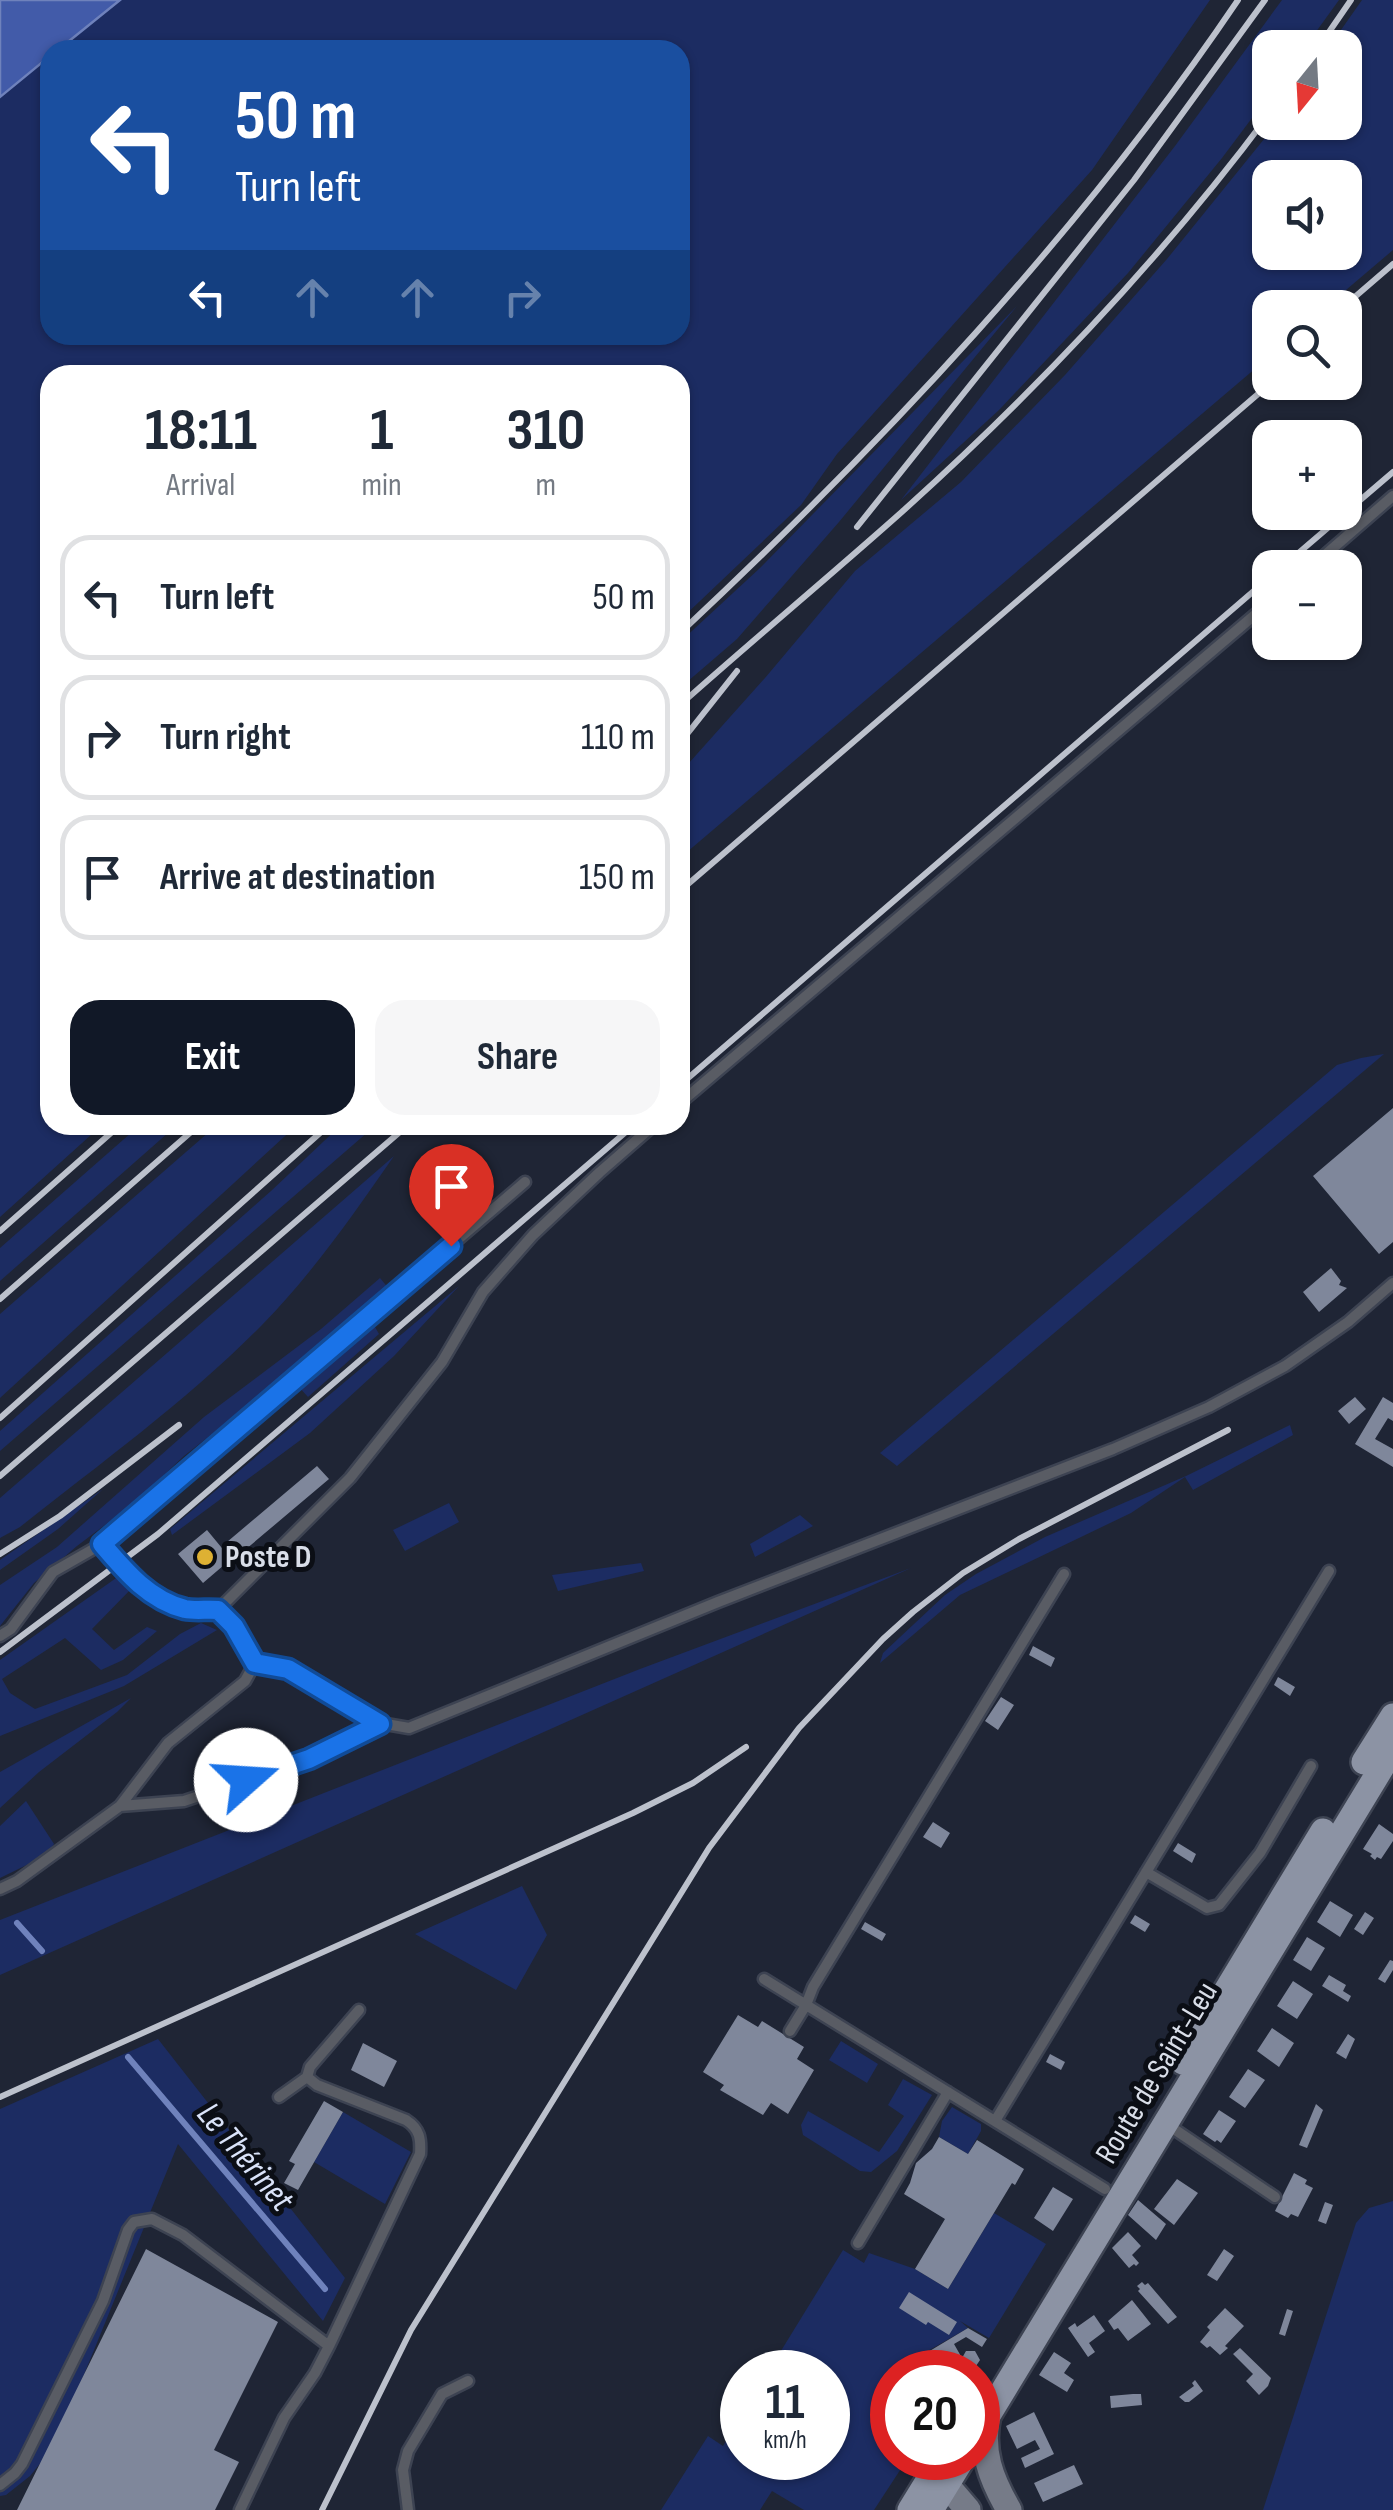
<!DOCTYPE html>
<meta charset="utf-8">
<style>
body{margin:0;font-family:"Sofia Sans Condensed",sans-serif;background:#f6f6f7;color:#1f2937;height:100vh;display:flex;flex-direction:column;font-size:38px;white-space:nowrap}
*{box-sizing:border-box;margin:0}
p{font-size:32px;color:#747a83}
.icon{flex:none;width:55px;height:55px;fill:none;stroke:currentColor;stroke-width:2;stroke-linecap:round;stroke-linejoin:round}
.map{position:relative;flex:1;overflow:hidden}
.sheet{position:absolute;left:40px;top:365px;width:650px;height:770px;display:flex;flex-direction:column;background:#fff;border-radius:30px;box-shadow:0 2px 8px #0004}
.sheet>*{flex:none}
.guide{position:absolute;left:40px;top:40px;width:650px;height:305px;border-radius:30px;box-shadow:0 2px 8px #0004;background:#1a4fa0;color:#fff;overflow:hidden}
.needle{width:65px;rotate:198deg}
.tools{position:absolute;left:1252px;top:30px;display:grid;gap:20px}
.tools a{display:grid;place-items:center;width:110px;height:110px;border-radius:20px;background:#fff;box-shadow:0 2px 8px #0004;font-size:50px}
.speed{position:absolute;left:720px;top:2350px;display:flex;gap:20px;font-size:50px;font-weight:700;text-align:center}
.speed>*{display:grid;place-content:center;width:130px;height:130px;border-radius:50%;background:#fff;box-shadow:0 2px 8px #0004;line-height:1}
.speed small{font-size:25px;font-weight:400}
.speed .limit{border:15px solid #d22;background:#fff;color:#111}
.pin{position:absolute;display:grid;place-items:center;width:85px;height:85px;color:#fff;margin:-102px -42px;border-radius:50% 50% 50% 0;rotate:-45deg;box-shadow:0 0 10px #0007}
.pin .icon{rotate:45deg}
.me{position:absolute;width:110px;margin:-55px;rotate:71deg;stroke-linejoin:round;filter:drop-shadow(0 0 8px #0008)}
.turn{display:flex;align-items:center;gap:35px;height:210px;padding:0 30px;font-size:45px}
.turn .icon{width:130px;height:130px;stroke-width:2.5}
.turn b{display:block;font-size:70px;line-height:85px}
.lanes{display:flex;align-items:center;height:95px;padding:0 30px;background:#0003;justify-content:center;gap:50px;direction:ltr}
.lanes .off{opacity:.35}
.eta{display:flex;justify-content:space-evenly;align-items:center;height:170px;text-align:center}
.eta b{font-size:60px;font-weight:700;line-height:70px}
.primary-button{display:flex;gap:20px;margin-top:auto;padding:20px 30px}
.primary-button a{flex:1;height:115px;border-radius:30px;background:#111827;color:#fff;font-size:40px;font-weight:700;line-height:115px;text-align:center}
.primary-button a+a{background:#f6f6f7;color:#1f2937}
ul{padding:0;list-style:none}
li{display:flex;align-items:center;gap:30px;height:125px;margin:0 20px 15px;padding:0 10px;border:5px solid #e0e1e3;border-radius:30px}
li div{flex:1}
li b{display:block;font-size:38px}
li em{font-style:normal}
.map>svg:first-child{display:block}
</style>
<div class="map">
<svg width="1393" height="2510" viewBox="0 0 1393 2510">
<rect width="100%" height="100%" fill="#1f2535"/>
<path fill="#1c2c62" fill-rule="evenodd" d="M 120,0 L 1210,0 L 1092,170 L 837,454 L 801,505 L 680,620 L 680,375 L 50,375 L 50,1125 L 102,1125 L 0,1217 L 0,97 L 50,57 L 50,335 L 680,335 L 680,50 L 58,50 Z
M 1282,0 L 1339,0 L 1305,47 L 1270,48 L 1270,94 L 1222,158 L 1128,273 L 999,410 L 901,500 L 1175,146 Z
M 1362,0 L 1393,0 L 1393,250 L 1326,307 L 1270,308 L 1270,356 L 680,858 L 680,773 L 765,678 L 855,571 L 961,482 L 1065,375 L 1167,259 L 1277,123 L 1345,122 L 1345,48 L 1329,47 ZM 1270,178 L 1345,178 L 1345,252 L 1270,252 Z
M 1017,306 L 839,522 L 737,639 L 680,688 L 680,642 L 760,568 Z
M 1384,1054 L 897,1466 L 880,1453 L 1337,1065 L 1361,1058 Z
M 140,1125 L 177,1125 L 0,1281 L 0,1248 Z
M 217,1125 L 297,1125 L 0,1398 L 0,1314 Z
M 341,1125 L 376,1125 L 0,1451 L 0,1431 L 271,1191 Z
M 394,1156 C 353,1215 312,1274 262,1325 C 188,1400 102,1462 20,1527 L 0,1538 L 0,1498 Z
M 380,1278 L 390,1290 L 330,1341 L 184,1456 L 134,1503 L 77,1546 L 34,1583 L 0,1626 L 0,1585 L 57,1547 L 204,1417 L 321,1329 Z
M 459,1286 L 394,1356 L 310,1433 L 172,1535 L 170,1529 Z
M 371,1320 L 379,1334 L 308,1397 L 298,1386 Z
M 1290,1425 L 1293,1435 L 1193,1490 L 1185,1477 L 1131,1513 L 960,1595 L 880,1663 L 883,1653 L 945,1595 L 976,1574 L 1045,1537 L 1186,1476 Z
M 103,1489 L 58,1529 L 0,1570 L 0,1560 Z
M 449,1503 L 459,1522 L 405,1551 L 393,1530 Z
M 800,1515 L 813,1526 L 755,1557 L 750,1544 Z
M 641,1563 L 644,1571 L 558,1591 L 552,1575 Z
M 911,1568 L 0,1975 L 0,1920 L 640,1669 Z
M 119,1576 L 132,1588 L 92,1629 L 114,1650 L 147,1627 L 157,1631 L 123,1660 L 101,1670 L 65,1638 L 2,1679 L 10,1693 L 35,1709 L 127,1675 L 180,1634 L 201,1623 L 217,1630 L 124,1686 L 0,1736 L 0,1660 Z
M 131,1698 L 117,1712 L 39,1772 L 0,1808 L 0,1772 Z
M 26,1801 L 54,1844 L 47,1855 L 0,1878 L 0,1826 Z
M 522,1886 L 547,1935 L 516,1990 L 415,1934 Z
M 158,2039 L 345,2278 L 323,2321 L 178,2144 L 83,2377 L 47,2455 L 30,2476 L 6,2495 L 0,2496 L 0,2109 Z
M 841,2041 L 878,2064 L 867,2083 L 829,2060 Z
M 903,2079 L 932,2095 L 897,2151 L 871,2172 L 860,2171 L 803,2135 L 801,2125 L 808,2111 L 879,2152 L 904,2116 L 888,2105 Z
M 952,2107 L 981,2124 L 981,2131 L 968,2154 L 939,2137 L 942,2121 Z
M 343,2112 L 411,2152 L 385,2204 L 314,2162 Z
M 1393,2201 L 1393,2510 L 1263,2510 L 1356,2223 L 1369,2208 Z
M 994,2213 L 1046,2244 L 989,2338 L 960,2321 L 968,2328 L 919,2356 L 930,2372 L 892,2372 L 892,2458 L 908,2458 L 874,2510 L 804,2510 L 772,2491 L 760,2510 L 661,2510 L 708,2436 L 723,2446 L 742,2414 L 742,2458 L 828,2458 L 828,2372 L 768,2372 L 843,2250 L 864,2263 L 869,2253 L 915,2269 L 948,2289 Z"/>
<path fill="#425ba9" stroke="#6f82bc" stroke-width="2.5" d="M 0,0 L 120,0 L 58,50 L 50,50 L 50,56 L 0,97 Z"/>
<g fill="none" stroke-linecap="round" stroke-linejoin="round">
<path stroke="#6f82bc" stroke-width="6" d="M 17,1923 L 42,1951
M 128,2057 L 325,2289"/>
</g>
<path fill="#7f879b" d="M 1393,1108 L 1393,1242 L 1379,1254 L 1313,1176 Z
M 1331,1268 L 1341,1281 L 1339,1285 L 1347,1288 L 1319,1312 L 1303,1292 Z
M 1355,1397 L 1366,1409 L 1349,1424 L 1338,1411 Z
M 1383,1397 L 1393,1403 L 1393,1421 L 1388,1418 L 1375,1439 L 1393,1449 L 1393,1467 L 1355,1444 Z
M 317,1466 L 329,1479 L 239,1555 L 227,1542 Z
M 207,1530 L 231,1559 L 203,1583 L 178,1554 Z
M 1033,1646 L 1055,1658 L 1051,1667 L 1029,1655 Z
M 1278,1677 L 1295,1687 L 1290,1696 L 1274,1685 Z
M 1001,1697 L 1014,1705 L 998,1730 L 985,1721 Z
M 933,1822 L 950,1833 L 941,1848 L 923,1837 Z
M 1379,1824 L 1393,1834 L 1393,1841 L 1381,1859 L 1377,1857 L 1375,1860 L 1370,1856 L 1372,1854 L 1363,1849 Z
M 1178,1843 L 1196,1854 L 1192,1863 L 1173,1851 Z
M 1330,1901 L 1353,1915 L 1340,1937 L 1317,1922 Z
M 1365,1912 L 1374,1918 L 1363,1935 L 1354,1929 Z
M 1135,1915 L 1150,1924 L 1145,1932 L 1130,1923 Z
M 865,1922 L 886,1934 L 882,1941 L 861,1929 Z
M 1307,1937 L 1325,1948 L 1311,1971 L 1293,1960 Z
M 1390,1960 L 1393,1961 L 1393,1970 L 1385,1983 L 1378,1979 Z
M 1329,1975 L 1346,1985 L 1343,1991 L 1351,1996 L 1348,2002 L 1322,1986 Z
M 1293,1981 L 1313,1994 L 1297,2019 L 1277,2006 Z
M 738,2015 L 758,2027 L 762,2021 L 804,2047 L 797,2059 L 814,2070 L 788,2114 L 771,2103 L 763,2115 L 720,2090 L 724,2085 L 703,2072 Z
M 1272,2028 L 1294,2043 L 1279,2067 L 1257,2051 Z
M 1348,2034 L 1355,2039 L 1346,2059 L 1336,2053 Z
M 363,2043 L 397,2061 L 384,2087 L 351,2070 Z
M 1050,2054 L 1065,2062 L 1061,2070 L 1046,2062 Z
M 1248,2069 L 1265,2080 L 1245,2108 L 1229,2097 Z
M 324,2101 L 343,2112 L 298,2190 L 284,2183 L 295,2164 L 289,2161 Z
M 1316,2104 L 1323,2110 L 1307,2148 L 1299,2145 Z
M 1219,2110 L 1236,2121 L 1221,2143 L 1217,2140 L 1215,2142 L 1203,2134 Z
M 939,2137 L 968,2154 L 977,2140 L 1024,2169 L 1015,2185 L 1012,2183 L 948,2289 L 915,2269 L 945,2219 L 904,2194 L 910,2183 L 916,2163 L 932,2149 Z
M 1294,2173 L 1307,2180 L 1305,2184 L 1313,2188 L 1298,2217 L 1291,2214 L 1288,2218 L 1275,2211 Z
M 1177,2179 L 1198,2193 L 1174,2225 L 1154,2209 Z
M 1053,2187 L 1073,2199 L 1053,2231 L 1034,2218 Z
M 1138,2200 L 1166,2224 L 1156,2240 L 1128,2215 Z
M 1325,2202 L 1333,2205 L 1326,2224 L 1318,2221 Z
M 1128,2232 L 1141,2246 L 1132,2255 L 1139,2263 L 1136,2266 L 1134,2264 L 1129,2268 L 1112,2248 Z
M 146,2249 L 278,2322 L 214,2450 L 239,2462 L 215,2510 L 17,2510 Z
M 1224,2249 L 1234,2256 L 1217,2281 L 1207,2275 Z
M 1142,2282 L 1145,2285 L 1148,2283 L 1177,2317 L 1168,2324 L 1138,2291 L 1140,2289 L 1137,2286 Z
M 909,2292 L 957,2322 L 949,2335 L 928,2322 L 926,2325 L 899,2308 Z
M 1132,2300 L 1151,2324 L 1128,2341 L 1118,2328 L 1114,2330 L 1108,2321 Z
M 1225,2308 L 1244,2326 L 1225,2346 L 1228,2348 L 1220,2355 L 1210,2346 L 1207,2348 L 1200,2342 L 1210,2330 L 1207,2327 Z
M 1287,2309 L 1293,2311 L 1285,2336 L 1279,2334 Z
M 1094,2315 L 1105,2331 L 1089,2343 L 1095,2352 L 1088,2357 L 1068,2328 L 1075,2323 L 1077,2327 Z
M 968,2328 L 987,2339 L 982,2347 L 966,2337 L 954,2344 L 962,2358 L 966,2351 L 975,2351 L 980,2360 L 972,2372 L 941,2372 L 928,2352 Z
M 1240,2348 L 1271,2378 L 1268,2386 L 1259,2395 L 1246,2381 L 1253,2374 L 1233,2354 Z
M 1054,2352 L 1071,2363 L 1064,2373 L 1074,2380 L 1067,2392 L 1039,2375 Z
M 1195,2380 L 1203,2391 L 1189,2402 L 1185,2402 L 1179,2397 L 1194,2386 L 1192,2383 Z
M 1133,2394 L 1141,2394 L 1142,2405 L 1111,2408 L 1110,2396 Z
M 1034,2412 L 1054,2454 L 1025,2468 L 1021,2458 L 1040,2449 L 1035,2440 L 1017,2449 L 1006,2426 Z
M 1074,2465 L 1083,2484 L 1043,2502 L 1034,2483 Z"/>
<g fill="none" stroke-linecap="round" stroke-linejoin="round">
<g stroke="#3d4352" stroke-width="15">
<path id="lane" d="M 1310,568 L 1393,496
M 680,1103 L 1270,602
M 525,1182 L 102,1544 C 125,1571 149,1600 185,1608 C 195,1611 207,1609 218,1610 L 233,1626 L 255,1663 L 288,1669 L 380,1723 L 409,1728 L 718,1602 L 1113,1449 L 1209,1407 L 1285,1366 L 1348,1322 L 1393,1283
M 218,1610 L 350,1478 L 442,1362 L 483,1292 L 533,1235 L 600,1172 L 654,1125
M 0,1636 L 11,1629 L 53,1572 L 102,1544
M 120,1806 L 168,1743 L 245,1681 L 255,1663
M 1146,1872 L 1207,1908 L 1219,1905 L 1260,1853 L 1311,1766
M 0,1889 L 17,1881 L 120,1806 L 184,1801 L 309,1759 L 380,1723
M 764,1979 L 1105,2189
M 790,2031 L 806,2005 L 813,1987 L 1064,1574
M 279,2097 L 307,2077
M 995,2121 L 1329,1571
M 1168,2125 L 1275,2197
M 858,2243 L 948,2092
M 329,2346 L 420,2154 C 421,2139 420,2129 406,2120 L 317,2085 L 307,2077 L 310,2067 L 359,2010
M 0,2485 L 15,2473 L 22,2464 L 103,2301 L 128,2230 L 134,2222 L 152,2219 L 183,2235 L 329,2346 L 315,2373 L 284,2418 L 240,2510
M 408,2510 L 403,2470 L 408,2451 L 442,2394 L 468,2381"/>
</g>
<g stroke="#3d4352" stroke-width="30">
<path id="secondary" d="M 988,2415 C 980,2451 991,2479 1009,2510
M 937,2466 L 950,2489 L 968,2510"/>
</g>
<g stroke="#3d4352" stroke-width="30">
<path id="primary" d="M 1364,1762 L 1393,1716
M 1183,2062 L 1323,1831
M 978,2432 L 1393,1749
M 910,2510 L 942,2458
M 931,2510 L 963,2458"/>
</g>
<use href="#lane" stroke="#595c64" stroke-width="10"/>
<use href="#secondary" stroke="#767b88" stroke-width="25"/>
<use href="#primary" stroke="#8c93a4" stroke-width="25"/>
<path stroke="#bcc1cc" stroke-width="6" d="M 1318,48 L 1351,0
M 1342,308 L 1393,264
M 857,527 L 1134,180 L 1265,0
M 1281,568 L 1393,472
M 680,633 C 883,443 1082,231 1238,0
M 680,705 C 754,639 830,576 904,510 C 1038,389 1162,258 1270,113
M 680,743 L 737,671
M 680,891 L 1272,382
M 680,1085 L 1270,577
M 0,1231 L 120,1125
M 0,1299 L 199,1125
M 0,1418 L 329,1125
M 0,1476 L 408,1125
M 0,1554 L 60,1516 L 179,1425
M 0,1652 L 158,1534 L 634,1125
M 0,2097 L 633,1813 L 693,1783 L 746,1747
M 322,2510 L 411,2330 L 709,1848 L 799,1728 L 883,1639 L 913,1612 L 963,1573 L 1019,1539 L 1228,1430"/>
</g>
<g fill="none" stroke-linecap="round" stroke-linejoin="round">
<g stroke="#114b97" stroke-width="25">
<path id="route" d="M 246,1780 L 309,1759 L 380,1724 L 288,1669 L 255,1663 L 234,1626 L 218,1610 C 208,1609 195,1611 185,1609 C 149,1600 125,1571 102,1544 L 451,1246"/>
</g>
<use href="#route" stroke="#1a73e8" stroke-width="18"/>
</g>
<circle fill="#deb133" stroke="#0b0e15" stroke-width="4" cx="205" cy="1557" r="10"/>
<g text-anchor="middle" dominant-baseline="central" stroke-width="10" stroke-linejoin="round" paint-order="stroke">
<g font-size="32" font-weight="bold" fill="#d9dee8" stroke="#0b0e15" text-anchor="start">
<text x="225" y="1557">Poste D</text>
</g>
<g font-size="32" fill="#d9dee8" stroke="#0b0e15">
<text transform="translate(1157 2073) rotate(-59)">Route de Saint-Leu</text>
</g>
<g font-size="35" font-style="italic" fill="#dae3f9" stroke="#0b0e15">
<text transform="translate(245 2157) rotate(50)">Le Thérinet</text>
</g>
</g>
</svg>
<div class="tools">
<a><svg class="needle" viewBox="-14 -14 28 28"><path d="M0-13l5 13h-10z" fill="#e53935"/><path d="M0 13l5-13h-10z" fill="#747a83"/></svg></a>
<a><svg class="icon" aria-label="sound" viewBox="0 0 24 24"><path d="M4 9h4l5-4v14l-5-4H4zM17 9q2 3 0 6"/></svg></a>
<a><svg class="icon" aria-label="search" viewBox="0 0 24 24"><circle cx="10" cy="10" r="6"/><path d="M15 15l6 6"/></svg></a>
<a>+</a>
<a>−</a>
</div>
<div class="speed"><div>11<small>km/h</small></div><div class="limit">20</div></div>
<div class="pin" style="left:451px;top:1246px;background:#d93025"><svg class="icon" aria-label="arrive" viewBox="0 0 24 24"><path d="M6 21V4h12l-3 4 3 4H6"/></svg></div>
<svg class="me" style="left:246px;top:1780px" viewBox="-20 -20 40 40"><circle r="19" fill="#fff"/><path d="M0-13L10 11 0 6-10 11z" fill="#1a73e8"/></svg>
<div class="guide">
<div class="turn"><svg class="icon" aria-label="left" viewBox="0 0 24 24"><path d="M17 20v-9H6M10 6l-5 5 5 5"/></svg><div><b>50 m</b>Turn left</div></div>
<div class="lanes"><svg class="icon" aria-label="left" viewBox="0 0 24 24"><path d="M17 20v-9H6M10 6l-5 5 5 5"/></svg><svg class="icon off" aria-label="ahead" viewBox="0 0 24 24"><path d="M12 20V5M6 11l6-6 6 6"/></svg><svg class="icon off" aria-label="ahead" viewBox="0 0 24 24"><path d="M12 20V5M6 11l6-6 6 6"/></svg><svg class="icon off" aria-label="right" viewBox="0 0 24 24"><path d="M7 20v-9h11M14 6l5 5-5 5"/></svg></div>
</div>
<section class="sheet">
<div class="eta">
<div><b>18:11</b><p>Arrival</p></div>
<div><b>1</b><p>min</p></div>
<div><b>310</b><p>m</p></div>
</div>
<ul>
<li><svg class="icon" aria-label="left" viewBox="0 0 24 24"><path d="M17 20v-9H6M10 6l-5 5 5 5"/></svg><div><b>Turn left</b></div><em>50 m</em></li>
<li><svg class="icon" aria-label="right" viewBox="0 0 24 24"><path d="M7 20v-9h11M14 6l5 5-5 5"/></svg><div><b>Turn right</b></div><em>110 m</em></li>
<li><svg class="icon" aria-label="arrive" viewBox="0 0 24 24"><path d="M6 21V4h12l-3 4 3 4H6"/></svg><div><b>Arrive at destination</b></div><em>150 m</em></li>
</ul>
<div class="primary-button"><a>Exit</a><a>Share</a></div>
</section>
</div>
